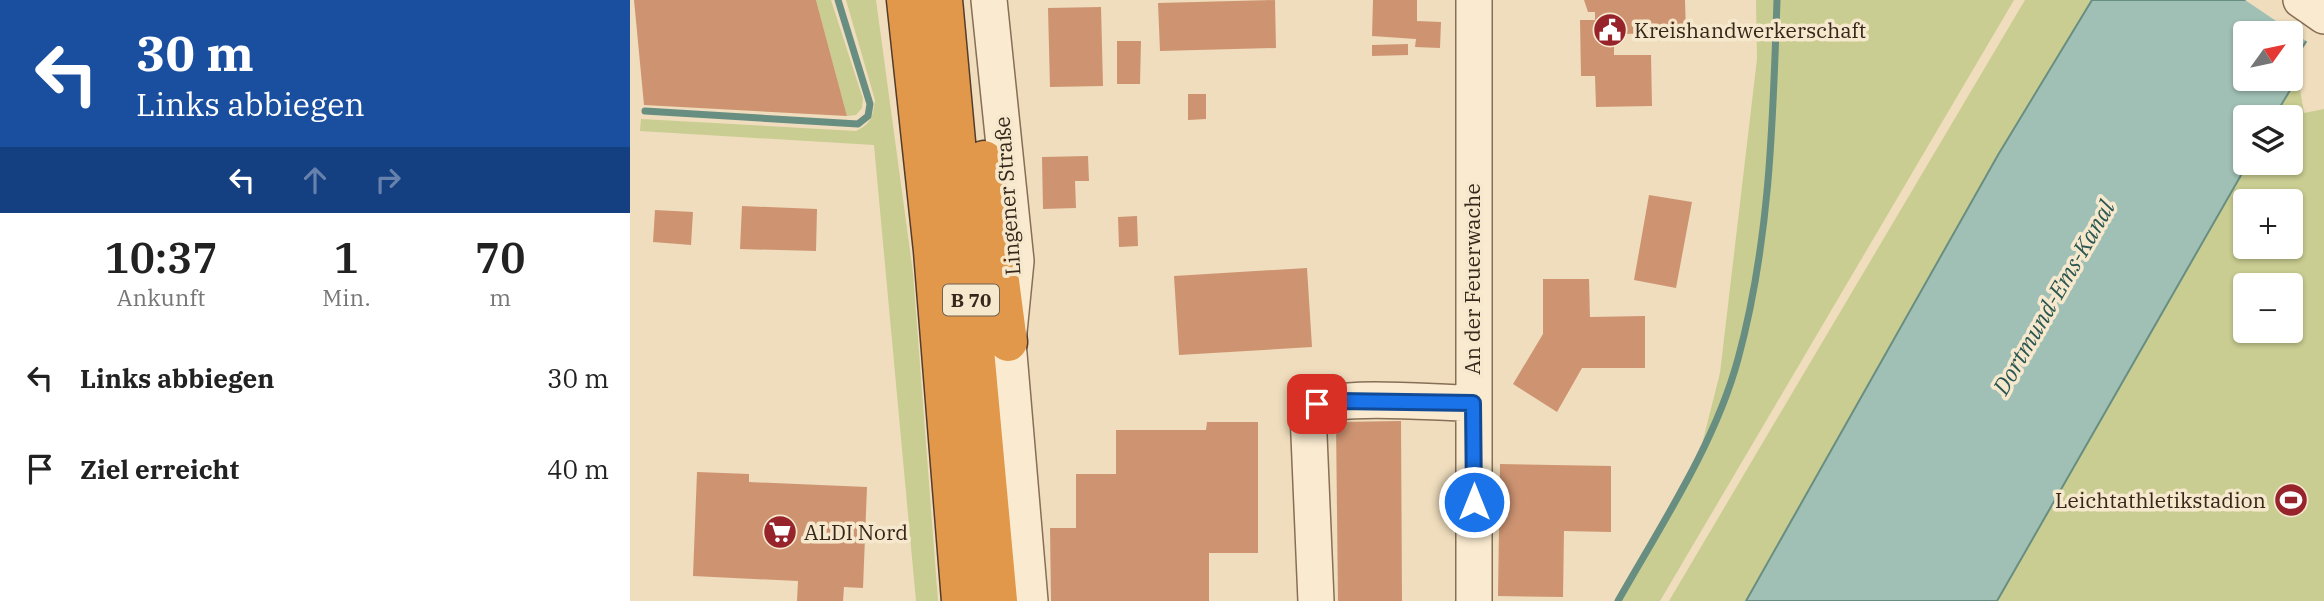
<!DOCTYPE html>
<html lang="de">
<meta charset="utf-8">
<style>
body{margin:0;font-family:"IBM Plex Serif",serif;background:#f2f2f2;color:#222;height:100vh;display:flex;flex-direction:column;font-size:26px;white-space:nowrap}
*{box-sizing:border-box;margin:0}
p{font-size:23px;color:#767676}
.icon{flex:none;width:38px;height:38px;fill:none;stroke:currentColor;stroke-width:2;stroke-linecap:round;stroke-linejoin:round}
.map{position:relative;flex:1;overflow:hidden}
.sheet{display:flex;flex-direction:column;background:#fff;width:630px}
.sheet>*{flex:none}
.guide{background:#1a4fa0;color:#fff;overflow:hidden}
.needle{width:46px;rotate:57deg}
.fabs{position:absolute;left:1603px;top:21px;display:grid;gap:14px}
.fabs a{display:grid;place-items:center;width:70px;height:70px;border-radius:7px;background:#fff;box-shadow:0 2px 5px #0004;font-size:35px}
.pin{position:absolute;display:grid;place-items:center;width:60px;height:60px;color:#fff;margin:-30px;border-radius:14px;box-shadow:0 4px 10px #0006}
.me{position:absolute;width:77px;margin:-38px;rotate:0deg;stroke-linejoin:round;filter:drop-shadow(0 0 5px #0008)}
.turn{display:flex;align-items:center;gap:24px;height:147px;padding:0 21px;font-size:32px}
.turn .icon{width:91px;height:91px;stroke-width:2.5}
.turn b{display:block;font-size:49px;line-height:60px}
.lanes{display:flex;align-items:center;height:66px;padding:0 21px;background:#0003;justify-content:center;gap:35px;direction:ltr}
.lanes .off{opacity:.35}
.eta{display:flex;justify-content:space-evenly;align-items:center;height:119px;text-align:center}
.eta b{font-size:42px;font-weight:600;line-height:49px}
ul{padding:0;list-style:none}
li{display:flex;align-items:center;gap:21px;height:91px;padding:0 21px}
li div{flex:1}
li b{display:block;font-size:26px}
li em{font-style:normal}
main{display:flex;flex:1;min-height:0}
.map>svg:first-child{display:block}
</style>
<main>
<section class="sheet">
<div class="guide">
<div class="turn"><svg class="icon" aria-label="left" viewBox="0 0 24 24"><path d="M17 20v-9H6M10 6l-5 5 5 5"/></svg><div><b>30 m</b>Links abbiegen</div></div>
<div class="lanes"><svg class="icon" aria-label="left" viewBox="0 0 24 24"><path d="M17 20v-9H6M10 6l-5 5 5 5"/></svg><svg class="icon off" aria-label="ahead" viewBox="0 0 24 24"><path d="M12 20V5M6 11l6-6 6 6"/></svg><svg class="icon off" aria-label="right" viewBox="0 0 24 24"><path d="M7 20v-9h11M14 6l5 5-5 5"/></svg></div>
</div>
<div class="eta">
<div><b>10:37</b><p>Ankunft</p></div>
<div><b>1</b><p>Min.</p></div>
<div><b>70</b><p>m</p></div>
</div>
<ul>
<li><svg class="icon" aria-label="left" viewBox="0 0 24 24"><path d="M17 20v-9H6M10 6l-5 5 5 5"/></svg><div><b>Links abbiegen</b></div><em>30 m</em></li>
<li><svg class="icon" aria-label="arrive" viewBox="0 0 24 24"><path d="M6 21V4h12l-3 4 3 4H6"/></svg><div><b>Ziel erreicht</b></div><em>40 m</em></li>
</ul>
</section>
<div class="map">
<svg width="1694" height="601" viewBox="0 0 1694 601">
<rect width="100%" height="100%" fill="#efddbd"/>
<path fill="#c9cd91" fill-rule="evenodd" d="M 186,0 L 201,0 L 233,99 L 232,108 L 226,115 L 217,116 Z
M 216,0 L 246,0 L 283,273 L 308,601 L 286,601 L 244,145 L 10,131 L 11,119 L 226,131 C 241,124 243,116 245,100 Z
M 1126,0 L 1384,0 L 1030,601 L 988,601 L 1068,460 L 1090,373 L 1127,59 Z
M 1395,0 L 1462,0 L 1368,155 L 1116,601 L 1039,601 Z
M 1668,77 L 1674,113 L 1694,109 L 1694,601 L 1367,601 L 1618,163 L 1661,163 L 1661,117 L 1644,117 ZM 1615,201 L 1661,201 L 1661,247 L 1615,247 ZM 1615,285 L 1661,285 L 1661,331 L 1615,331 Z"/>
<path fill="#a1c0b5" stroke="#688e82" stroke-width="2" fill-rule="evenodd" d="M 1462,0 L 1694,0 L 1694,13 L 1665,59 L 1668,77 L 1644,117 L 1615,117 L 1615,163 L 1618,163 L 1367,601 L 1116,601 L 1368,155 ZM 1615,33 L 1661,33 L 1661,79 L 1615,79 Z"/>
<path fill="#efddbd" d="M 1615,0 L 1694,0 L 1694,20 L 1679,43 Z"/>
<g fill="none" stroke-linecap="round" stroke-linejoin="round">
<path stroke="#688e82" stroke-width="7" d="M 15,111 L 228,124 L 238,116 L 240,104 L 208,0
M 988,601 C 1031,525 1085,444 1108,359 C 1140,242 1143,120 1147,0"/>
</g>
<path fill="#ce9472" d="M 4,0 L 186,0 L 217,116 L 14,105 Z
M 645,0 L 646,48 L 530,51 L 528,3 Z
M 743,0 L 787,0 L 787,21 L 811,22 L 810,48 L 785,47 L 786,39 L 742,36 Z
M 954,0 L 1055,0 L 1056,33 L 984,34 L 984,55 L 1021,55 L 1022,106 L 966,107 L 965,76 L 951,76 L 950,20 L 965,20 L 965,12 L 958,12 Z
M 471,7 L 473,86 L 420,87 L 418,8 Z
M 487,41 L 511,41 L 510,84 L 487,84 Z
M 778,44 L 778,55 L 742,56 L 742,45 Z
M 558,94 L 576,94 L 576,119 L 558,120 Z
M 458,156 L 459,181 L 445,181 L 446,208 L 413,209 L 412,157 Z
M 1019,195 L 1062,202 L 1046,288 L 1004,280 Z
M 112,206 L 187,209 L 186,251 L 110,249 Z
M 25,210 L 63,212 L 61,245 L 23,242 Z
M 507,216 L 508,246 L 489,247 L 488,217 Z
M 677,268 L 682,347 L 549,355 L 544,276 Z
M 913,279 L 959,279 L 960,317 L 1015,316 L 1015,368 L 952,368 L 927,412 L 883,384 L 913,334 Z
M 771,421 L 772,601 L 708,601 L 706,422 Z
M 577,422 L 628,422 L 628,553 L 579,553 L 579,601 L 421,601 L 420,528 L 446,528 L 446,474 L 486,474 L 486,430 L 576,430 Z
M 870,464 L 981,466 L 981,532 L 934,531 L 933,597 L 868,596 Z
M 67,472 L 119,474 L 119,482 L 237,487 L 233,588 L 214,587 L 213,601 L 167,601 L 168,581 L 63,576 Z"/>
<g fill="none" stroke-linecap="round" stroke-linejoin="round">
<g stroke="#876e56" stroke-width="38">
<path id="minor" d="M 359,0 L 386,261 L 378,342 L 400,601
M 844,0 L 844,601
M 1671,0 L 1694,16
M 686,601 L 678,412 C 701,391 807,404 843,403"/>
</g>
<g stroke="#543c2b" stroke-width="41">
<path id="highway" d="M 276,0 L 303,251 L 331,601
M 313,0 L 368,601
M 354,160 L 378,342"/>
</g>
<use href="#minor" stroke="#faebd0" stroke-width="35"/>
<use href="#highway" stroke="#e2984a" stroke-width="38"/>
</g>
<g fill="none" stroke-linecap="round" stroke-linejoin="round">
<g stroke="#114b97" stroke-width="18">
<path id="route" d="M 687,404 L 709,401 L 843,403 L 844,502"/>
</g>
<use href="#route" stroke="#1a73e8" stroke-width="12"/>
</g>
<defs>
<g id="civic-disc" transform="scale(1.75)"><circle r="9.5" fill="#98242b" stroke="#f6e8cd"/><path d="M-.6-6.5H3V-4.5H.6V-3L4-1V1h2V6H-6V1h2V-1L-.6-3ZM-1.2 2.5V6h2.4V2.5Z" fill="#fff"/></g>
<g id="stadium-disc" transform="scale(1.75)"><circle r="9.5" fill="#98242b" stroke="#f6e8cd"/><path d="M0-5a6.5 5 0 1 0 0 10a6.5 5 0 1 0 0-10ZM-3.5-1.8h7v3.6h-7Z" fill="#fff"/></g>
<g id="supermarket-disc" transform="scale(1.75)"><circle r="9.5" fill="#98242b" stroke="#f6e8cd"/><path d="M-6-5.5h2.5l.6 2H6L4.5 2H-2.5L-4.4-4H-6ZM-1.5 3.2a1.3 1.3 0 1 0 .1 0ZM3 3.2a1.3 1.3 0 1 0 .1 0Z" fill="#fff"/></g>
</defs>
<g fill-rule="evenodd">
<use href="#civic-disc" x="980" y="30"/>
<use href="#stadium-disc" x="1661" y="500"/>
<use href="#supermarket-disc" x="150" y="532"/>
</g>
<g text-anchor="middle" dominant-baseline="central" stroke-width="7" stroke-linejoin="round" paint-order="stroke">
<rect fill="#f6e8cd" stroke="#706150" stroke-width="2" x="313" y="284.5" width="56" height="31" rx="5"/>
<g font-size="19" font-weight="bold" fill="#36271b">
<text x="341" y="300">B 70</text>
</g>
<g font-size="21" fill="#36271b" stroke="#f6e8cd" text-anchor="start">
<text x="1004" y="30">Kreishandwerkerschaft</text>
<text x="1636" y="500" text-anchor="end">Leichtathletikstadion</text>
<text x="174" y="532">ALDI Nord</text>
</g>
<g font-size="21" fill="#36271b" stroke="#f6e8cd">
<text transform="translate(377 196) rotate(-94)">Lingener Straße</text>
<text transform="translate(842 279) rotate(-90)">An der Feuerwache</text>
</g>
<g font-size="23" font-style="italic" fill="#2a5651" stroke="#f6e8cd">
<text transform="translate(1423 297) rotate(-60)">Dortmund-Ems-Kanal</text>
</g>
</g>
</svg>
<div class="fabs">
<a><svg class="needle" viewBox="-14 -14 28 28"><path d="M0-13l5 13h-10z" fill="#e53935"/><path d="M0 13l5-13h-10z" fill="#767676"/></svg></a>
<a><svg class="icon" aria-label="layers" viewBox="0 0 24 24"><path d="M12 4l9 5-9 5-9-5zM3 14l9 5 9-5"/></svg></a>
<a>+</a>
<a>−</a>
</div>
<div class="pin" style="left:687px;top:404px;background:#d93025"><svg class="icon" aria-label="arrive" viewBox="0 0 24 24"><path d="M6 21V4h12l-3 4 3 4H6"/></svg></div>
<svg class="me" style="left:844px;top:502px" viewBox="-20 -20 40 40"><circle r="17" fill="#1a73e8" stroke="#fff" stroke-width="3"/><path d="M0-11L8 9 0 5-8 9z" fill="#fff"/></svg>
</div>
</main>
